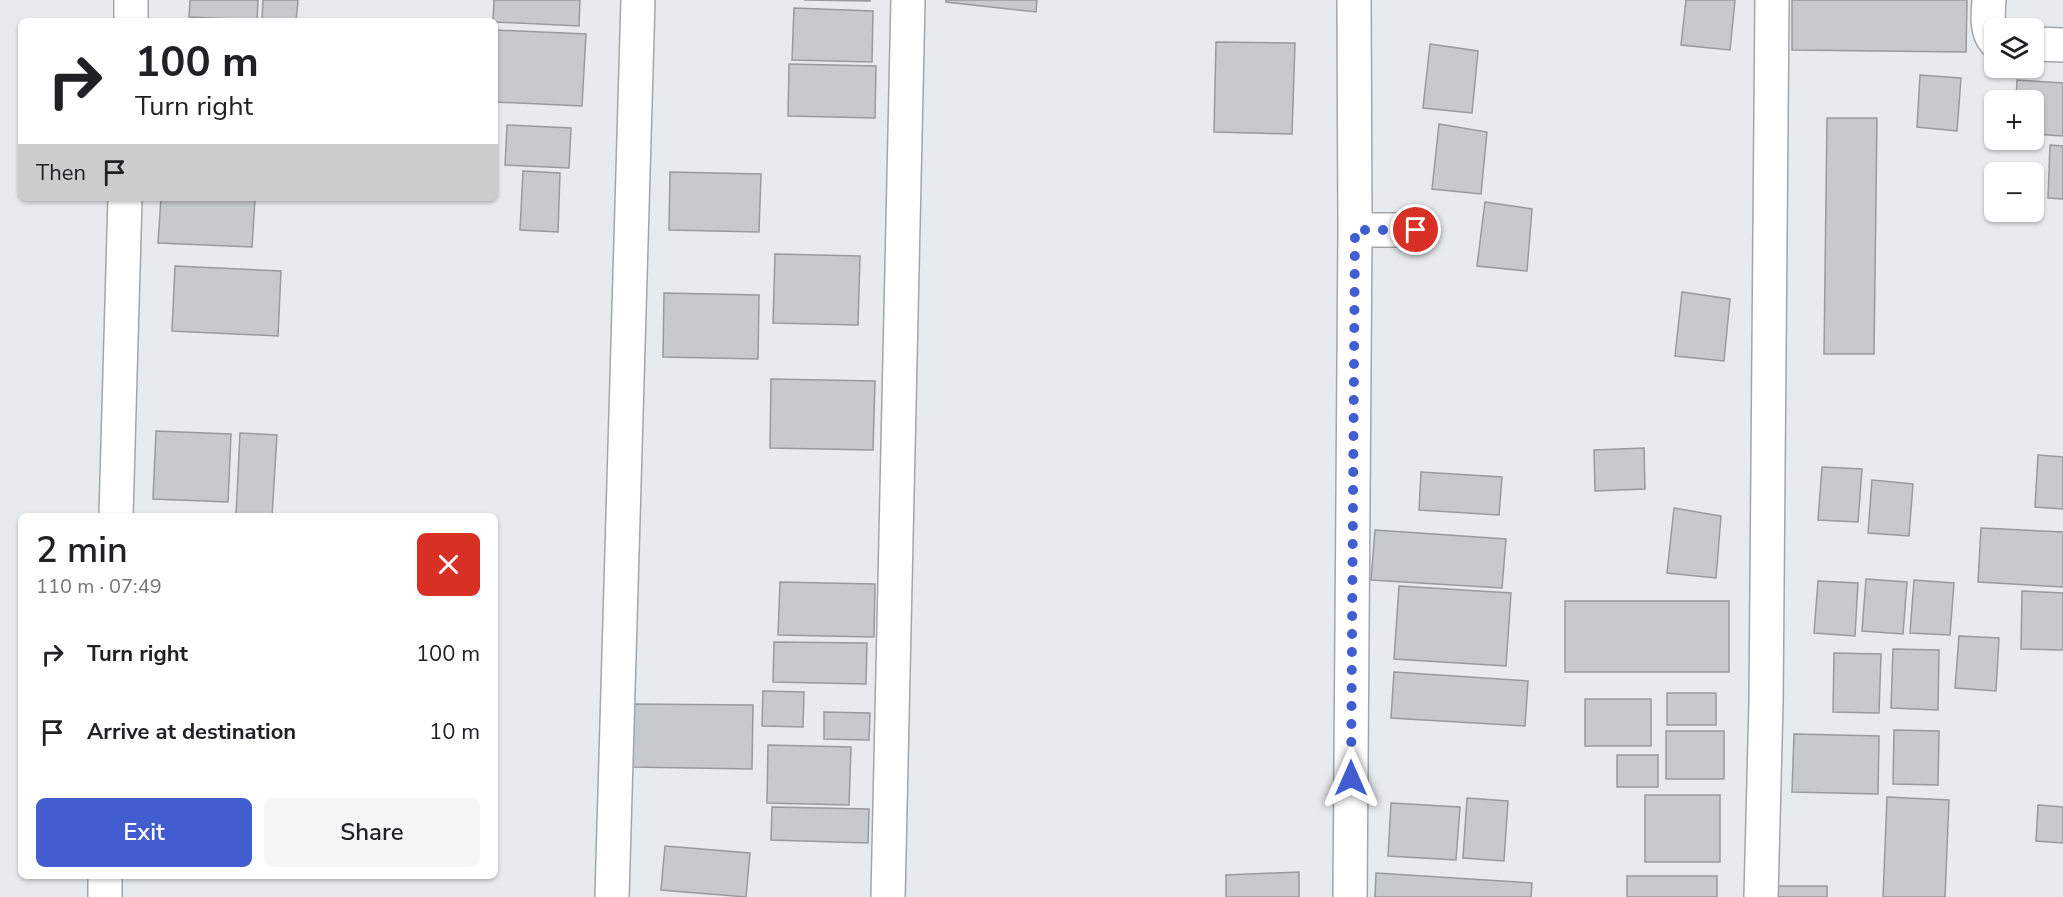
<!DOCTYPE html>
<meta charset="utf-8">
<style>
body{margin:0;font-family:"Nunito Sans",sans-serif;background:#f6f6f6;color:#202124;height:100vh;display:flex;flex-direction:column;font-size:22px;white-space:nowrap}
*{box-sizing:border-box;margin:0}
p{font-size:20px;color:#757577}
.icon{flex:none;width:33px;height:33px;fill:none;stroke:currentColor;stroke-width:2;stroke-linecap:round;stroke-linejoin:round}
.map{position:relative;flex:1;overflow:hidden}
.sheet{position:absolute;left:18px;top:513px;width:480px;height:366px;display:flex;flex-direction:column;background:#fff;border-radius:9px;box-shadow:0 2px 4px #0004}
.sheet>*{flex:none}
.hud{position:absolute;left:18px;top:18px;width:480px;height:183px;border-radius:9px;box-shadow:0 2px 4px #0004;background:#fff;color:#202124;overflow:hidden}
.fabs{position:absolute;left:1984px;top:18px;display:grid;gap:12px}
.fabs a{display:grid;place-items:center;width:60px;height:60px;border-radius:9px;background:#fff;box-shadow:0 2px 4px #0004;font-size:30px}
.pin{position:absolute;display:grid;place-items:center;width:51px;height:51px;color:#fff;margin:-26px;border:3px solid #fff;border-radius:50%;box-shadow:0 2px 6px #0007}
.me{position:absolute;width:66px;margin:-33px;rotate:0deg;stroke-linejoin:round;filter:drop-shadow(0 0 4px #0008)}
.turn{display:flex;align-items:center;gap:21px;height:126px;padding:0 18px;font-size:27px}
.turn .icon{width:78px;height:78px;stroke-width:2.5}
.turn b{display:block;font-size:42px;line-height:51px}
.then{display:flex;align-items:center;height:57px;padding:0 18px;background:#0003;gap:12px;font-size:22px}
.round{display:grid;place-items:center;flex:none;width:63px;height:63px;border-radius:9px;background:#f6f6f6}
.summary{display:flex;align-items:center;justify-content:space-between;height:102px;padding:0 18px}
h1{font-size:36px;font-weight:600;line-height:45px}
.button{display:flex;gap:12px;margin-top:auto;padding:12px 18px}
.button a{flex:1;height:69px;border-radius:9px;background:#415dd0;color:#fff;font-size:24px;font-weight:600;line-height:69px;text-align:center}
.button a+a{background:#f6f6f6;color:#202124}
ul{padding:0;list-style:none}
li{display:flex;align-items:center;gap:18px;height:78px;padding:0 18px}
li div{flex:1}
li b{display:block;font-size:22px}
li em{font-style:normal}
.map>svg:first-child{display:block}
</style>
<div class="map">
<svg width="2063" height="897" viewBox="0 0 2063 897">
<rect width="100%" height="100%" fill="#e7ebee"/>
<path fill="#c7cacd" stroke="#989b9e" stroke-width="1.5" d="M 190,0 L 258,0 L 257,20 L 189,17 Z
M 263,0 L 298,0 L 296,21 L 262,21 Z
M 494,0 L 580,0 L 579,26 L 495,22 L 493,21 Z
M 804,0 L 870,0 L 870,1 Z
M 946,0 L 1037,0 L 1036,12 L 946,2 Z
M 1686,0 L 1735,0 L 1730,50 L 1681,45 Z
M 1792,0 L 1967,0 L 1966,52 L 1792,50 Z
M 794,8 L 873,11 L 872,62 L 792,60 Z
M 495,30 L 586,34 L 582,106 L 495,102 Z
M 1216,42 L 1295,43 L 1292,134 L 1214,132 Z
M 1430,44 L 1478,51 L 1472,113 L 1423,108 Z
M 789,64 L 876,66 L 875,118 L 788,116 Z
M 1920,75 L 1961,78 L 1957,131 L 1917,127 Z
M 2017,80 L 2063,83 L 2063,136 L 2034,134 L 2034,100 L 2016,100 Z
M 1827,118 L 1877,118 L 1874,354 L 1824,354 Z
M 1439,124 L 1487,132 L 1481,194 L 1432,189 Z
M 507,125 L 571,128 L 569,168 L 505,165 Z
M 2050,145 L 2063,146 L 2063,199 L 2048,198 Z
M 523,171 L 560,173 L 558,232 L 520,230 Z
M 670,172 L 761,174 L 759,232 L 669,230 Z
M 161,198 L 255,198 L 252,247 L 158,243 Z
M 1485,202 L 1532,209 L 1527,271 L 1477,266 Z
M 775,254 L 860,256 L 858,325 L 773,323 Z
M 175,266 L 281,271 L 278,336 L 172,331 Z
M 1682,292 L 1730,299 L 1724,361 L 1675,356 Z
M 664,293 L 759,295 L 758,359 L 663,357 Z
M 771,379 L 875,381 L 873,450 L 770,448 Z
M 156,431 L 231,434 L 228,502 L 153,499 Z
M 240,433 L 277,435 L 272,516 L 236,516 Z
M 1644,448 L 1645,489 L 1595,491 L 1594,450 Z
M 2038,455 L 2063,457 L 2063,509 L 2035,507 Z
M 1822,467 L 1862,469 L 1858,522 L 1818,520 Z
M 1421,472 L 1502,477 L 1499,515 L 1419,510 Z
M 1872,480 L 1913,484 L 1909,536 L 1868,533 Z
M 1674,508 L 1721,516 L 1716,578 L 1667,573 Z
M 1981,528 L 2063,532 L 2063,587 L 1978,582 Z
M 1375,530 L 1506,539 L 1502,588 L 1371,580 Z
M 1866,579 L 1907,582 L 1903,634 L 1862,631 Z
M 1914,580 L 1954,583 L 1950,635 L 1910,633 Z
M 1818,581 L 1858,583 L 1855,636 L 1814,633 Z
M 780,582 L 875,584 L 874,637 L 778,635 Z
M 1399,586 L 1511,593 L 1506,666 L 1394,659 Z
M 2022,591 L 2063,593 L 2063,650 L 2021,649 Z
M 1565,601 L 1729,601 L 1729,672 L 1565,672 Z
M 1959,636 L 1999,638 L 1996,691 L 1955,688 Z
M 774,642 L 867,643 L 866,684 L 773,682 Z
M 1893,649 L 1939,650 L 1938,710 L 1891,708 Z
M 1834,653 L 1881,654 L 1879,713 L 1833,712 Z
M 1394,672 L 1528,681 L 1525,726 L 1391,718 Z
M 763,691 L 804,692 L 803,727 L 762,726 Z
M 1667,693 L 1716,693 L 1716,725 L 1667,725 Z
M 1585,699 L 1651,699 L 1651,746 L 1585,746 Z
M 632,704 L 753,705 L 752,769 L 631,767 Z
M 824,712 L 870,713 L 869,740 L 824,739 Z
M 1894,730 L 1939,731 L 1938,785 L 1893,784 Z
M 1666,731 L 1724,731 L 1724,779 L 1666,779 Z
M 1794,734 L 1879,736 L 1878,794 L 1792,792 Z
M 768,745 L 851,747 L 849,805 L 767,803 Z
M 1617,755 L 1658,755 L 1658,787 L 1617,787 Z
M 1645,795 L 1720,795 L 1720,862 L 1645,862 Z
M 1887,797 L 1949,800 L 1945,897 L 1883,897 Z
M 1467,798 L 1508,801 L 1504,861 L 1463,858 Z
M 1391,803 L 1460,807 L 1456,860 L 1388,856 Z
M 2038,805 L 2063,807 L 2063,843 L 2036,841 Z
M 772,807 L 869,809 L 868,843 L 771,840 Z
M 665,846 L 750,853 L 746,897 L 661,890 Z
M 1299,872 L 1299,897 L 1226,897 L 1226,875 Z
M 1376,873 L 1532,883 L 1531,897 L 1375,897 Z
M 1627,876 L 1717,876 L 1717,897 L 1627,897 Z
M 1769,886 L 1827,886 L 1827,897 L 1769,897 Z"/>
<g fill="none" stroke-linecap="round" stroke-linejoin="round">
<g stroke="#a3a6a9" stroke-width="36">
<path id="minor" d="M 1989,0 C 1988,13 1986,31 1995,41
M 131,21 L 131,0
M 2034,44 L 2063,45
M 1355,230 L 1416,230
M 116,516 L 125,198
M 105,897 L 105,876
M 612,897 L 638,0
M 888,897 L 908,0
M 1350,897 L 1355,230 L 1354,0
M 1761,897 L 1766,703 L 1772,0"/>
</g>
<use href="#minor" stroke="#fff" stroke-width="33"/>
</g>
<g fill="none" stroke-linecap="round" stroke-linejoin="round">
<path stroke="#415dd0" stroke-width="10" stroke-dasharray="0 18" d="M 1351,778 L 1355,230 L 1416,230"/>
</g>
</svg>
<div class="fabs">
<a><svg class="icon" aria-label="layers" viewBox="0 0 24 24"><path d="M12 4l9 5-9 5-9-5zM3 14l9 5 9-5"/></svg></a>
<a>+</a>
<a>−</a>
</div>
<div class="pin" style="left:1416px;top:230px;background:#d93025"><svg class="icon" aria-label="arrive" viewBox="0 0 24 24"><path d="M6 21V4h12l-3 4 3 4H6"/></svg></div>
<svg class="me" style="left:1351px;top:778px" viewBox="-20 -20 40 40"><path d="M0-17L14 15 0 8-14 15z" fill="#415dd0" stroke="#fff" stroke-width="4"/></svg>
<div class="hud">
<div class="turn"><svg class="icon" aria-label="right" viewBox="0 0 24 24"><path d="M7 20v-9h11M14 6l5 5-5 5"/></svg><div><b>100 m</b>Turn right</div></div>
<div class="then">Then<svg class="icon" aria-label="arrive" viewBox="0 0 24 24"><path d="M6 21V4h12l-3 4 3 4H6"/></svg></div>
</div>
<section class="sheet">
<div class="summary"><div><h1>2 min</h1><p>110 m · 07:49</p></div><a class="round" style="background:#d93025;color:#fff"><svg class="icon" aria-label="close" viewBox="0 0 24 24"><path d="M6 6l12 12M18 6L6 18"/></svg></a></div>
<ul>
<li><svg class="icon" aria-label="right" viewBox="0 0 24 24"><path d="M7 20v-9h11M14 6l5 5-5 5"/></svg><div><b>Turn right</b></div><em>100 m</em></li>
<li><svg class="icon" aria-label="arrive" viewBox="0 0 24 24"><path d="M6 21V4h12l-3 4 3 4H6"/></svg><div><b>Arrive at destination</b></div><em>10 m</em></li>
</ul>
<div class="button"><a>Exit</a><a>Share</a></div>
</section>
</div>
